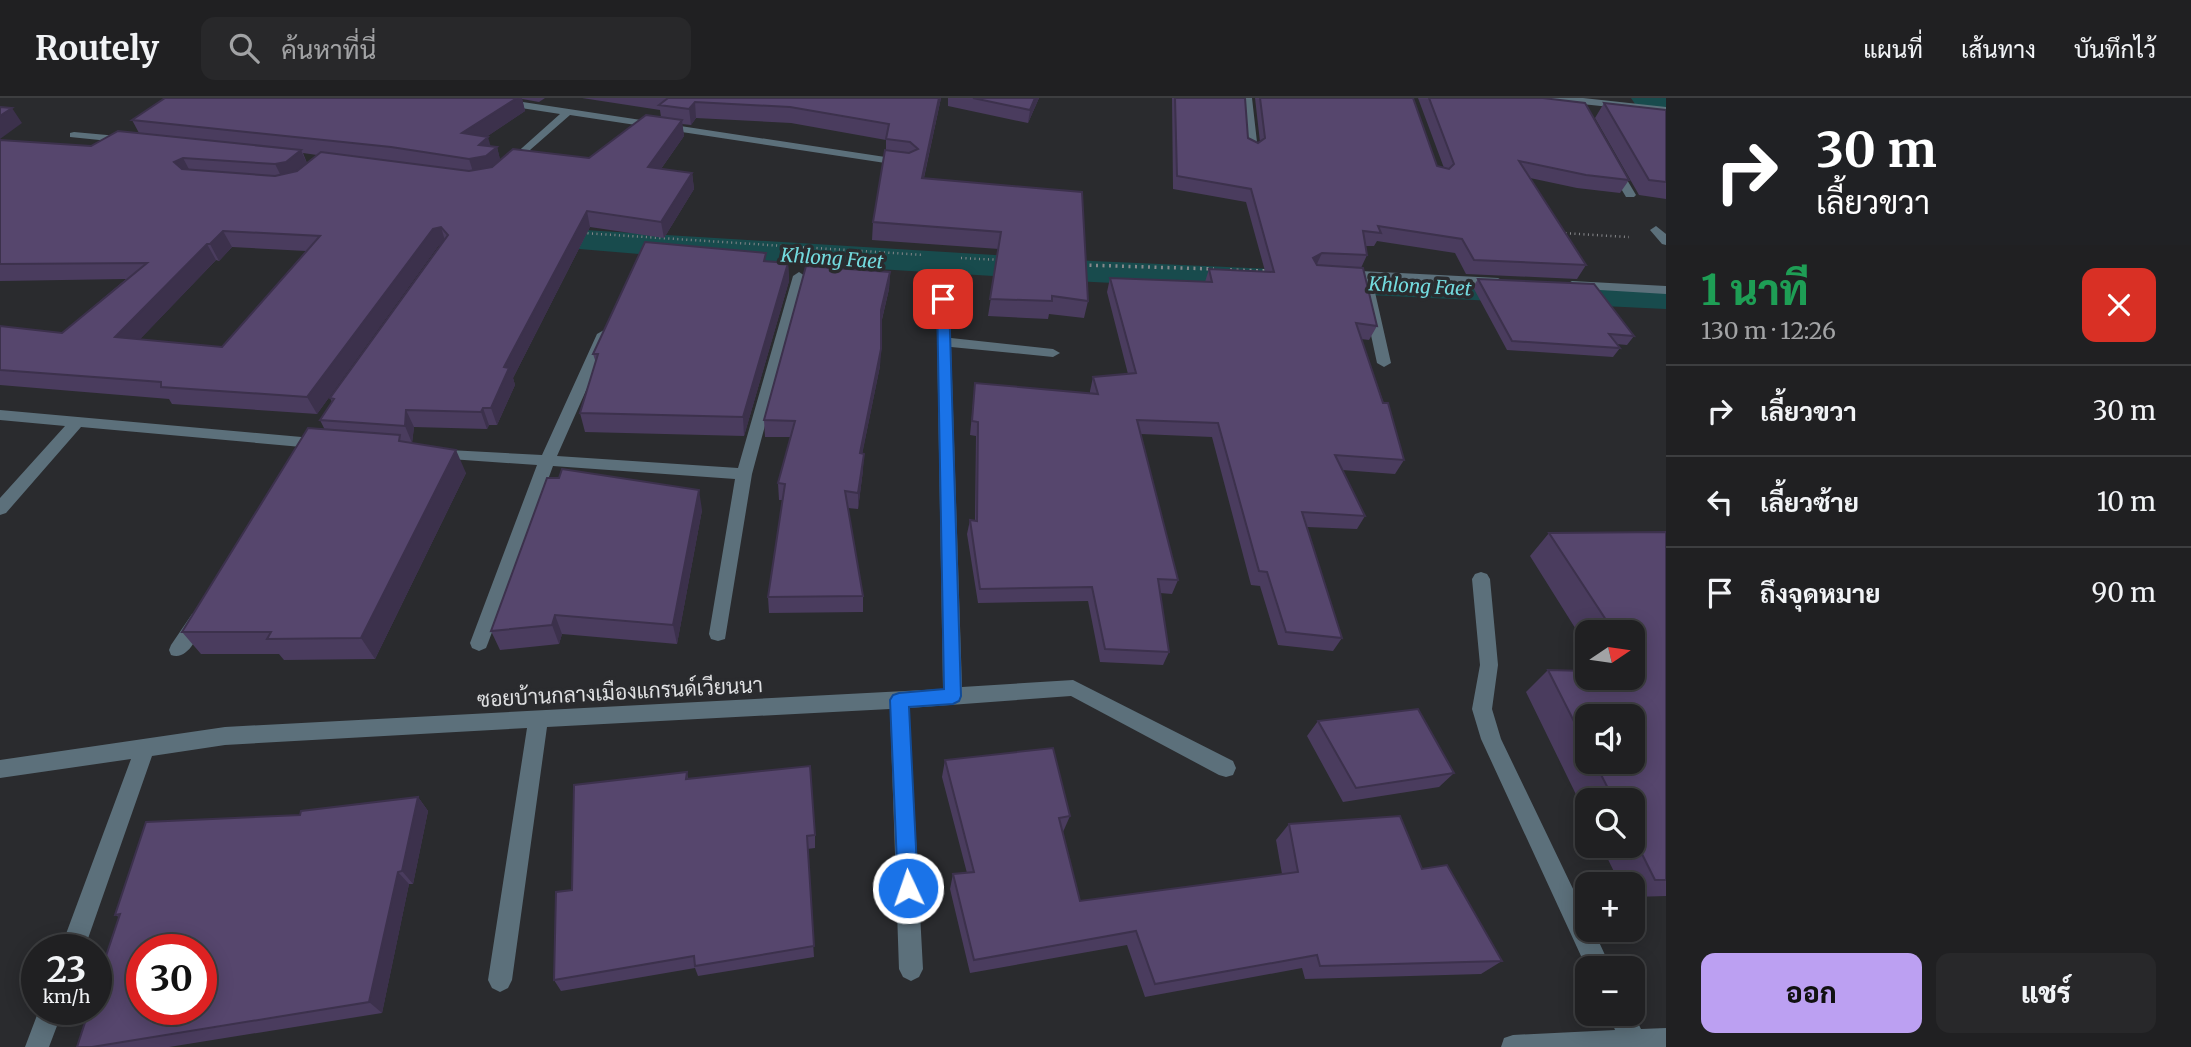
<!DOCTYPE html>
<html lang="th">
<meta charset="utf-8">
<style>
body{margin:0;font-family:Merriweather,Sarabun,serif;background:#28282a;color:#f1f3f6;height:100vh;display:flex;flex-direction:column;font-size:26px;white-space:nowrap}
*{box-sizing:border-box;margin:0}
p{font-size:23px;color:#a2a3a5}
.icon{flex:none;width:38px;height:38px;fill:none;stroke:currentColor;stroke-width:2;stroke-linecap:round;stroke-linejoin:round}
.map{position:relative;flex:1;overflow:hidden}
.sheet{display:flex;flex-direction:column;background:#202022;width:525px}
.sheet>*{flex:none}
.hud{background:#202124;color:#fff;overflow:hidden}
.needle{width:46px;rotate:77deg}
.fabs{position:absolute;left:1575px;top:522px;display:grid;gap:14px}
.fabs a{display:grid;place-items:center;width:70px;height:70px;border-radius:14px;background:#202022;box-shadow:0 4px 18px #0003,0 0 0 2px #3d3e40;font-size:35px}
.speed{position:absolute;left:21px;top:836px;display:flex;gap:14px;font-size:35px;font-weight:700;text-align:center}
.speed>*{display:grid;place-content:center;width:91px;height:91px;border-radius:50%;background:#202022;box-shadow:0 4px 18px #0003,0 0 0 2px #3d3e40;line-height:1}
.speed small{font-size:18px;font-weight:400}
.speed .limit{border:10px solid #d22;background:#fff;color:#111}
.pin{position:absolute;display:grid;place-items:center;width:60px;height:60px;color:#fff;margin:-30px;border-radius:14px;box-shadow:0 4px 10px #0006}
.me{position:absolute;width:77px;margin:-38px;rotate:357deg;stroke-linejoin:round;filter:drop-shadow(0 0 5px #0008)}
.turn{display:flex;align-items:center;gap:24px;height:147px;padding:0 35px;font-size:32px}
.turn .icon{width:91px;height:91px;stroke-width:2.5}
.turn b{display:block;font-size:49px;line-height:60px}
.round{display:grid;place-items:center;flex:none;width:74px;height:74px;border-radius:14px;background:#28282a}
.headline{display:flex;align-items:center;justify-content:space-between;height:119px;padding:0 35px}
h1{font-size:42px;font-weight:800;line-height:52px;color:#1e9e55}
.action{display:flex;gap:14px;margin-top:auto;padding:14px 35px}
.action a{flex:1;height:80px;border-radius:14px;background:#bca0f2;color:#111;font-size:28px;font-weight:800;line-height:80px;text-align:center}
.action a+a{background:#28282a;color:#f1f3f6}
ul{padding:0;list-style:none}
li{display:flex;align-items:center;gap:21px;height:91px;padding:0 35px;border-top:2px solid #3d3e40}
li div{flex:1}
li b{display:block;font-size:26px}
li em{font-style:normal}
header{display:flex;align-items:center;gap:42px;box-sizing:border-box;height:98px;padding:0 35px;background:#202022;border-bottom:2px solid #3d3e40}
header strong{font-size:33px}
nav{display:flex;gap:38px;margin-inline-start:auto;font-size:24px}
.search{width:490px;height:63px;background:#28282a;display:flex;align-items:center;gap:18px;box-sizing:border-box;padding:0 24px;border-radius:14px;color:#a2a3a5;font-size:26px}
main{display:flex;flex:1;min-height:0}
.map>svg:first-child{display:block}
</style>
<header>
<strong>Routely</strong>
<div class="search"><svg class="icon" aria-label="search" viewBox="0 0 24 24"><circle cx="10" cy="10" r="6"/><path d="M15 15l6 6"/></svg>ค้นหาที่นี่</div>
<nav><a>แผนที่</a><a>เส้นทาง</a><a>บันทึกไว้</a></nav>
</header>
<main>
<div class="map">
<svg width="1666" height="949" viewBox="0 0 1666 949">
<rect width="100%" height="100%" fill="#2a2b2e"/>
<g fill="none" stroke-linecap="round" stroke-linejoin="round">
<path fill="#184b4d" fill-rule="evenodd" d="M 1631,0 L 1666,0 L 1666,10 L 1635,6 Z
M 520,128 L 1093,163 L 1666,189 L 1666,211 L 1093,184 L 663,158 L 508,145 L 503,138 L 508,131 Z"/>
<path stroke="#86878a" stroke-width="2.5" stroke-dasharray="1 3.5" stroke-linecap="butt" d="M 583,135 L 924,157
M 1561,135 L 1629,139
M 961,160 L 1001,162"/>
<path stroke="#86878a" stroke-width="3.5" stroke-dasharray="2 4.5" stroke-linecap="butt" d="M 1083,167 L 1214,171
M 1230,172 L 1270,173"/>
<path fill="#5c707b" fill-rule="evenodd" d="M 471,0 L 496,0 L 905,62 L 911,65 L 905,68 L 570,17 L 507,72 L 503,71 L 503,67 L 560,16 L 476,3 Z
M 1242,0 L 1252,0 L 1258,53 L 1252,56 L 1246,53 Z
M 1549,0 L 1583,0 L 1666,9 L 1666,15 L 1554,3 Z
M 74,34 L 129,39 L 134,42 L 129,45 L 70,39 L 70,35 Z
M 1609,65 L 1617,65 L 1636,97 L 1634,99 L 1626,99 L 1607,67 Z
M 1656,128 L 1666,136 L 1666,147 L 1662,146 L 1650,132 Z
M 1341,172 L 1498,180 L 1505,184 L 1498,188 L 1372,181 L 1391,265 L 1384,269 L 1377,265 L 1359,181 L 1336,179 L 1336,173 Z
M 799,174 L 805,178 L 752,376 L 725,541 L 718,543 L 711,541 L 709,536 L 735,381 L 553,368 L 488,545 L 486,550 L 479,553 L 472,550 L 470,545 L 537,367 L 436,360 L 430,359 L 428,355 L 430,351 L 542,357 L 597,236 L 604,232 L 611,236 L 557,358 L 738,370 L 793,178 Z
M 942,175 L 948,179 L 951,240 L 1053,251 L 1060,255 L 1053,259 L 951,249 L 962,589 L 1073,582 L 1233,663 L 1236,670 L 1233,677 L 1226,679 L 1219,677 L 1071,598 L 909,610 L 923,871 L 919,879 L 911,883 L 903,879 L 899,871 L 890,611 L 547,629 L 512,882 L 508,890 L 500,894 L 492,890 L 488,882 L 527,630 L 225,647 L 152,658 L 84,852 L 60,852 L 131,661 L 0,680 L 0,662 L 225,629 L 943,591 L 936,179 Z
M 1572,183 L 1666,188 L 1666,196 L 1567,190 L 1565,187 Z
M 0,312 L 324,341 L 332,346 L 324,351 L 81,329 L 6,415 L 0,417 L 0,400 L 65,328 L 0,322 Z
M 1481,474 L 1487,476 L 1490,481 L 1498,567 L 1492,611 L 1501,641 L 1587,820 L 1587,831 L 1593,831 L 1611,870 L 1587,871 L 1481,641 L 1472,611 L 1480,567 L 1472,481 L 1475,476 Z
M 198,514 L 204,516 L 207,521 L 204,526 C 197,539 188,563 171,557 L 169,552 L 171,547 L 192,516 Z
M 39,912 L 63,912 L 49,949 L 25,949 Z
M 1608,915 L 1633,915 L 1641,931 L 1666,930 L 1666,949 L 1501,949 L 1504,940 L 1513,937 L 1615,932 Z"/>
</g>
<path fill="#4a3c5e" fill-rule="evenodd" d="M 165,0 L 545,0 L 539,4 L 522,1 L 525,13 L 486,39 L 490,48 L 497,49 L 500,62 L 589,60 L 661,19 L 660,12 L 582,0 L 941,0 L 924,80 L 1082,94 L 1088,203 L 1084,220 L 1049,216 L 1048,221 L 988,218 L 999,151 L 872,142 L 873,124 L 886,52 L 886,42 L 791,25 L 696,20 L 691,27 L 682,26 L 684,38 L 661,71 L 692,75 L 694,91 L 664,140 L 590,129 L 513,280 L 515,287 L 497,327 L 489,327 L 487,331 L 414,329 L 412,345 L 404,344 L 466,375 L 375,561 L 284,562 L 279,556 L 201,556 L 182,534 L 325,332 L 320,322 L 332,304 L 330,300 L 440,147 L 439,147 L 317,316 L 172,306 L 169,301 L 0,287 L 0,228 L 62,235 L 126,181 L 0,183 L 0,42 L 91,48 L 139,35 L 132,22 ZM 303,55 L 317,57 L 307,65 ZM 232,149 L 306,153 L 222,249 L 140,241 L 216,162 L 219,163 Z
M 948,0 L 1039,0 L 1028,25 L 948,8 Z
M 1172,0 L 1245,0 L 1248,40 L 1258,45 L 1260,44 L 1255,0 L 1413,0 L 1437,68 L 1444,70 L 1418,0 L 1543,0 L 1629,82 L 1620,95 L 1577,90 L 1530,80 L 1586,167 L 1577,181 L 1466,176 L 1455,155 L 1377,143 L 1374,148 L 1365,148 L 1367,157 L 1361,170 L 1377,228 L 1369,242 L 1361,241 L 1404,362 L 1395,376 L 1342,372 L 1365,418 L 1357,431 L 1307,429 L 1342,540 L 1333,553 L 1278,547 L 1260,488 L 1251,487 L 1212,339 L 1141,336 L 1178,482 L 1172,496 L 1160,495 L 1169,554 L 1163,567 L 1100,564 L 1088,503 L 978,505 L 967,436 L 970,422 L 975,422 L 976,338 L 970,337 L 975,285 L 1090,296 L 1090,293 L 1093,279 L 1128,276 L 1107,194 L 1110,180 L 1205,184 L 1209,171 L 1265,173 L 1246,104 L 1173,91 Z
M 1604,5 L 1666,12 L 1666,101 L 1639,97 L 1595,20 Z
M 766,163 L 788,165 L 789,183 L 744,338 L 585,334 L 580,315 L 596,265 L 593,256 Z
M 890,174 L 889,191 L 881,226 L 880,268 L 862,356 L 863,372 L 858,411 L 848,410 L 863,498 L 863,514 L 769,515 L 768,499 L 783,402 L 779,402 L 778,385 L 791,339 L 765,339 L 764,322 Z
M 1478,181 L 1634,238 L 1627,247 L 1616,246 L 1620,250 L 1613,259 L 1507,252 L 1473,189 Z
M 702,412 L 677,546 L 562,536 L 559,546 L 500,552 L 491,533 Z
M 1666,434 L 1666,798 L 1633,799 L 1633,786 L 1620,786 L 1601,747 L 1633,747 L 1633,702 L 1587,702 L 1587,719 L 1526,594 L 1548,572 L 1633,579 L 1633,534 L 1587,534 L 1587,549 L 1530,458 L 1549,435 ZM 1587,618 L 1633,663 L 1587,663 Z
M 1318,623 L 1454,675 L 1439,689 L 1343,704 L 1307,638 Z
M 945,662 L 1070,718 L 1063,734 L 1080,803 L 1282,776 L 1276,742 L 1289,726 L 1422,771 L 1502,863 L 1481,876 L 1305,881 L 1302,870 L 1145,899 L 1127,847 L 970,875 L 950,791 L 953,776 L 967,775 L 942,679 Z
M 687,674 L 688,681 L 815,737 L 815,750 L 807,751 L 814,859 L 698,878 L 695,870 L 561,893 L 554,882 L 572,792 Z
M 418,699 L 428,713 L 413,786 L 409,786 L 382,915 L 169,949 L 77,949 L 119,819 L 115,817 L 300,717 Z"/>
<path fill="#3c314c" d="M 517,0 L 522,0 L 525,13 L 467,52 L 462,35 Z
M 939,0 L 941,0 L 920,97 L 922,80 Z
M 1035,0 L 1039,0 L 1028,25 L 1030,12 Z
M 695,4 L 696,20 L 691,27 L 689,11 Z
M 12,10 L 22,25 L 0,41 L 0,18 Z
M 682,22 L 684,38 L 651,85 L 648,69 Z
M 488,39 L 492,53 L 497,49 L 501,65 L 474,77 L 469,61 L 479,47 Z
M 301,52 L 308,68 L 283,82 L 275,66 Z
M 183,60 L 191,75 L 183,80 L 174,64 Z
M 692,75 L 694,91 L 664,140 L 661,124 Z
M 587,113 L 590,129 L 513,280 L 515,287 L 497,327 L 491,310 L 504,269 Z
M 441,129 L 446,146 L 439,147 L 317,316 L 307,299 L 433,131 Z
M 223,133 L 232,149 L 219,163 L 210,146 Z
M 207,146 L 216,162 L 126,256 L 115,239 Z
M 1322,155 L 1316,168 L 1313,160 Z
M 788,165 L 789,183 L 744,338 L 743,319 Z
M 890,174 L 889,191 L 880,229 L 881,212 Z
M 881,251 L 880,268 L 859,372 L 860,355 Z
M 483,310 L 489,327 L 487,331 L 481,314 Z
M 406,312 L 414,329 L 412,345 L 405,328 Z
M 456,352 L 466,375 L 375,561 L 361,540 Z
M 864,356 L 863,372 L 858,411 L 858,395 Z
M 699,392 L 702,412 L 677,546 L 673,527 Z
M 555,517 L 562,536 L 559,546 L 552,527 Z
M 418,699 L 428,713 L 413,786 L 402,773 Z
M 398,774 L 409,786 L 382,915 L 369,904 Z"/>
<path fill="#56466d" stroke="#3c314c" stroke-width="2" fill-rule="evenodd" d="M 165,0 L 517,0 L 462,35 L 488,39 L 479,47 L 497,49 L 486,58 L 469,61 L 391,49 L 132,22 Z
M 668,0 L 939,0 L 922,80 L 1082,94 L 1088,203 L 1052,198 L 1052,203 L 990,201 L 1001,134 L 873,124 L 885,52 L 909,55 L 918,51 L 910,44 L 886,41 L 889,26 L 790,9 L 695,4 L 689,11 L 659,7 Z
M 973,0 L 1035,0 L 1030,12 Z
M 1175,0 L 1245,0 L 1248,40 L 1258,45 L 1265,40 L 1260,0 L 1413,0 L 1437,68 L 1449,71 L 1454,66 L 1429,0 L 1543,0 L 1585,5 L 1629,82 L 1586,77 L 1519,63 L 1586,167 L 1474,162 L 1462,141 L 1378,128 L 1381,135 L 1363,133 L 1367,157 L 1322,155 L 1313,160 L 1317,167 L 1363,170 L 1377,228 L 1356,225 L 1383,305 L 1388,305 L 1404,362 L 1335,357 L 1365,418 L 1302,414 L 1342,540 L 1286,534 L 1267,474 L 1259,473 L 1218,325 L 1137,322 L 1178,482 L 1158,481 L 1169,554 L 1105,551 L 1092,489 L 980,491 L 970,422 L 977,423 L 978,324 L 972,323 L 975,285 L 1098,296 L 1093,279 L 1136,275 L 1110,180 L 1212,184 L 1209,171 L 1274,174 L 1251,91 L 1177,78 Z
M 1604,5 L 1666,12 L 1666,84 L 1649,82 Z
M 0,9 L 12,10 L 0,18 Z
M 646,17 L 682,22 L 648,69 L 692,75 L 661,124 L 587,113 L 504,269 L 509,270 L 491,310 L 483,310 L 481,314 L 406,312 L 405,328 L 320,322 L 334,301 L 330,300 L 448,137 L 441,129 L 433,131 L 307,299 L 161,289 L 161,284 L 0,272 L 0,228 L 62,235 L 147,165 L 0,166 L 0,42 L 91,48 L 118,33 L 301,52 L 286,64 L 275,66 L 183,60 L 174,64 L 182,71 L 275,78 L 297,73 L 321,54 L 469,73 L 492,69 L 513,51 L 589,60 ZM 223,133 L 320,138 L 222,249 L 115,239 L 207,146 L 210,146 Z
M 645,144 L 766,155 L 764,163 L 788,165 L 743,319 L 580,315 L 598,256 L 593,256 Z
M 806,168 L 890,174 L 881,212 L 881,251 L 860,355 L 864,356 L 858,395 L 845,393 L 863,498 L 768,499 L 785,386 L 778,385 L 795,323 L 764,322 Z
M 1478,181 L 1594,186 L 1634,238 L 1609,236 L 1620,250 L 1512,243 Z
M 308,330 L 400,337 L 399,343 L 456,352 L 361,540 L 267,541 L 271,534 L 182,534 Z
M 562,371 L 699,392 L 673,527 L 555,517 L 552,527 L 491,533 L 547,380 L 559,380 Z
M 1666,434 L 1666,782 L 1655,782 L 1633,738 L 1633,702 L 1614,702 L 1594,663 L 1633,663 L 1633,618 L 1587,618 L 1587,649 L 1548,572 L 1587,573 L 1587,579 L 1633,579 L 1633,573 L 1640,573 L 1633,562 L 1633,534 L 1614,534 L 1549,435 Z
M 1418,611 L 1454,675 L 1356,690 L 1318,623 Z
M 1053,650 L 1070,718 L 1059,720 L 1080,803 L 1298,774 L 1289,726 L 1400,718 L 1422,771 L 1447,767 L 1502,863 L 1320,868 L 1317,857 L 1155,886 L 1136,833 L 974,862 L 953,776 L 974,774 L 945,662 Z
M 810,668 L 815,737 L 807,738 L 814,848 L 695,868 L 694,858 L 554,882 L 556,794 L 572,792 L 574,687 L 687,674 L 686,681 Z
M 418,699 L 402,773 L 398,774 L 369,904 L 92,949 L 77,949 L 89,912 L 96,912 L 96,888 L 120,816 L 115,817 L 146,724 L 300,717 L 301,713 ZM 142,852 L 201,852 L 201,912 L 142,912 Z"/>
<path fill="#1a73e8" stroke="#114b97" stroke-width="2" d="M 943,197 L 949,201 L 961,598 L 959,603 L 953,606 L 909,609 L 918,790 L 915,797 L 908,800 L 901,797 L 898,790 L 890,602 L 893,597 L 899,595 L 944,591 L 937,201 Z"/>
<g text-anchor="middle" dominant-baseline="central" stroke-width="7" stroke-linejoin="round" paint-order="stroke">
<g font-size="19" font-style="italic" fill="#73dade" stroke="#2a2b2e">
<text transform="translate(832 160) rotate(4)">Khlong Faet</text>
<text transform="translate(1420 188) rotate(3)">Khlong Faet</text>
</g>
<g font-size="21" fill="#dedfe1" stroke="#2a2b2e">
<text transform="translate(620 594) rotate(-3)">ซอยบ้านกลางเมืองแกรนด์เวียนนา</text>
</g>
</g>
</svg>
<div class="fabs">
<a><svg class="needle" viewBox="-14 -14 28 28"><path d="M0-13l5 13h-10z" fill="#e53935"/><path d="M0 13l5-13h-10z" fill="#a2a3a5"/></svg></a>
<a><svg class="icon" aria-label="sound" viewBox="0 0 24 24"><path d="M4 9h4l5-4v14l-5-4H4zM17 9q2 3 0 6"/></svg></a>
<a><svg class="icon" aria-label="search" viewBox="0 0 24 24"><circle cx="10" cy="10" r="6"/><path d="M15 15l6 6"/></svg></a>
<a>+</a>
<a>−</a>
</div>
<div class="speed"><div>23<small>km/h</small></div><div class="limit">30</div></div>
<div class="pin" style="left:943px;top:201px;background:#d93025"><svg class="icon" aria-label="arrive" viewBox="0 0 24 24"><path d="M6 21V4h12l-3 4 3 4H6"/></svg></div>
<svg class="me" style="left:908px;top:790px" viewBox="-20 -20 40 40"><circle r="17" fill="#1a73e8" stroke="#fff" stroke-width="3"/><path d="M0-11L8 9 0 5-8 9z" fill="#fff"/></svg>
</div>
<section class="sheet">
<div class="hud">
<div class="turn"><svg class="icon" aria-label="right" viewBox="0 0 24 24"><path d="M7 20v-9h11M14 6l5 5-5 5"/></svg><div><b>30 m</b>เลี้ยวขวา</div></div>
</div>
<div class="headline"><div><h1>1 นาที</h1><p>130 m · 12:26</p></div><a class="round" style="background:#d93025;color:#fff"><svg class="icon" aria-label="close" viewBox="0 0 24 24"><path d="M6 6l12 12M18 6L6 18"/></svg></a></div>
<ul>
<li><svg class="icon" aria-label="right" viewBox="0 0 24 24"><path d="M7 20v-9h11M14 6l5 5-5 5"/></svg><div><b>เลี้ยวขวา</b></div><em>30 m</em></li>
<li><svg class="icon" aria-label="left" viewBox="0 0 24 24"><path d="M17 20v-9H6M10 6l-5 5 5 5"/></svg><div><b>เลี้ยวซ้าย</b></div><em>10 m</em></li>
<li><svg class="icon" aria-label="arrive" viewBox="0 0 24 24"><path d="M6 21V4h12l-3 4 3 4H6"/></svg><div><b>ถึงจุดหมาย</b></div><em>90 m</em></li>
</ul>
<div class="action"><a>ออก</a><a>แชร์</a></div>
</section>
</main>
